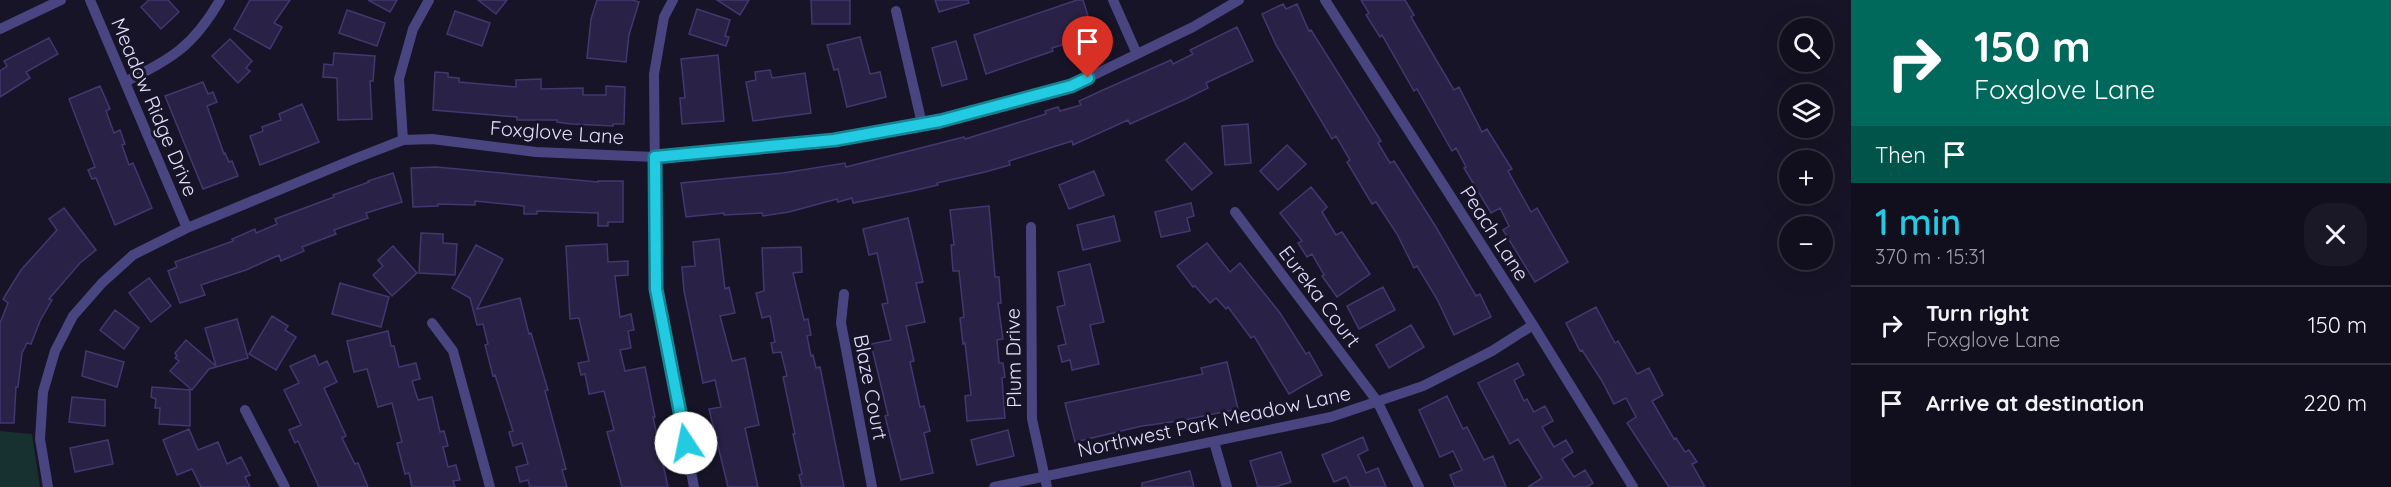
<!DOCTYPE html>
<meta charset="utf-8">
<style>
body{margin:0;font-family:Quicksand,sans-serif;background:#1a1826;color:#f1f3f6;height:100vh;display:flex;flex-direction:column;font-size:22px;white-space:nowrap}
*{box-sizing:border-box;margin:0}
p{font-size:20px;color:#9c9ca4}
.icon{flex:none;width:33px;height:33px;fill:none;stroke:currentColor;stroke-width:2;stroke-linecap:round;stroke-linejoin:round}
.map{position:relative;flex:1;overflow:hidden}
.sheet{display:flex;flex-direction:column;background:#110f1d;width:540px}
.sheet>*{flex:none}
.top-card{background:#00695c;color:#fff;overflow:hidden}
.buttons{position:absolute;left:1779px;top:18px;display:grid;gap:12px}
.buttons a{display:grid;place-items:center;width:54px;height:54px;border-radius:50%;background:#110f1d;box-shadow:0 6px 24px #0002,0 0 0 2px #302f3b;font-size:30px}
.pin{position:absolute;display:grid;place-items:center;width:51px;height:51px;color:#fff;margin:-62px -26px;border-radius:50% 50% 50% 0;rotate:-45deg;box-shadow:0 0 6px #0007}
.pin .icon{rotate:45deg}
.me{position:absolute;width:66px;margin:-33px;rotate:349deg;stroke-linejoin:round;filter:drop-shadow(0 0 4px #0008)}
.turn{display:flex;align-items:center;gap:21px;height:126px;padding:0 24px;font-size:27px}
.turn .icon{width:78px;height:78px;stroke-width:2.5}
.turn b{display:block;font-size:42px;line-height:51px}
.then{display:flex;align-items:center;height:57px;padding:0 24px;background:#0003;gap:12px;font-size:22px}
.round{display:grid;place-items:center;flex:none;width:63px;height:63px;border-radius:24px;background:#1a1826}
.headline{display:flex;align-items:center;justify-content:space-between;height:102px;padding:0 24px}
h1{font-size:36px;font-weight:600;line-height:45px;color:#23cbe2}
ul{padding:0;list-style:none}
li{display:flex;align-items:center;gap:18px;height:78px;padding:0 24px;border-top:2px solid #302f3b}
li div{flex:1}
li b{display:block;font-size:22px}
li em{font-style:normal}
main{display:flex;flex:1;min-height:0}
.map>svg:first-child{display:block}
</style>
<main>
<div class="map">
<svg width="1851" height="487" viewBox="0 0 1851 487">
<rect width="100%" height="100%" fill="#171427"/>
<path fill="#173030" d="M 0,431 L 32,434 L 40,487 L 0,487 Z"/>
<path fill="#2a2246" stroke="#43376f" stroke-width="1.5" d="M 149,0 L 168,0 L 179,12 L 161,29 L 141,7 Z
M 250,0 L 290,0 L 274,23 L 282,27 L 270,49 L 234,29 Z
M 368,0 L 397,0 L 390,12 Z
M 478,0 L 507,0 L 496,14 Z
M 597,0 L 632,0 L 639,2 L 629,35 L 626,62 L 587,58 L 591,19 Z
M 717,0 L 749,0 L 740,15 Z
M 811,0 L 850,0 L 850,24 L 812,24 Z
M 935,0 L 968,0 L 969,3 L 939,12 Z
M 1077,0 L 1083,0 L 1094,35 L 1052,48 L 1053,51 L 986,74 L 974,35 Z
M 1361,0 L 1405,0 L 1414,15 L 1411,17 L 1435,58 L 1454,90 L 1459,87 L 1482,132 L 1487,129 L 1512,169 L 1508,171 L 1531,212 L 1537,208 L 1568,262 L 1535,282 L 1503,230 L 1509,226 L 1500,208 L 1491,213 L 1464,168 L 1466,167 L 1456,148 L 1452,151 L 1417,89 L 1414,91 L 1382,35 L 1380,37 L 1366,15 L 1369,13 Z
M 1283,4 L 1286,9 L 1297,4 L 1309,31 L 1311,30 L 1381,141 L 1378,143 L 1390,163 L 1394,161 L 1436,227 L 1476,296 L 1480,294 L 1491,317 L 1454,335 L 1437,299 L 1417,266 L 1414,268 L 1397,234 L 1376,202 L 1372,204 L 1347,162 L 1350,160 L 1336,136 L 1332,139 L 1276,45 L 1262,14 Z
M 697,9 L 730,20 L 725,36 L 729,37 L 726,46 L 689,34 Z
M 347,10 L 385,23 L 377,46 L 339,33 Z
M 455,11 L 490,23 L 482,46 L 447,34 Z
M 1237,27 L 1253,61 L 1206,83 L 1208,88 L 1186,99 L 1130,124 L 1128,120 L 1073,145 L 1072,141 L 1009,161 L 1010,165 L 985,172 L 937,183 L 938,185 L 912,191 L 853,203 L 852,198 L 838,202 L 837,199 L 789,212 L 763,216 L 762,213 L 724,215 L 724,213 L 686,217 L 681,183 L 783,173 L 845,163 L 846,167 L 964,137 L 965,139 L 1046,114 L 1045,111 L 1058,107 L 1060,111 L 1081,105 L 1079,101 L 1103,90 L 1171,60 L 1173,64 L 1193,54 L 1190,50 Z
M 860,37 L 870,74 L 880,72 L 886,97 L 847,107 L 838,69 L 834,70 L 827,45 Z
M 49,38 L 58,54 L 26,72 L 30,78 L 0,97 L 0,71 L 7,66 L 4,61 Z
M 230,39 L 252,61 L 246,68 L 250,71 L 238,83 L 212,56 Z
M 956,41 L 967,79 L 942,86 L 932,48 Z
M 334,53 L 375,56 L 373,81 L 370,81 L 372,119 L 338,120 L 337,78 L 323,77 L 324,64 L 333,65 Z
M 718,55 L 724,121 L 682,124 L 680,98 L 685,98 L 681,59 Z
M 770,70 L 772,78 L 805,73 L 811,113 L 753,121 L 746,82 L 756,80 L 755,72 Z
M 435,72 L 448,73 L 448,77 L 459,78 L 459,82 L 516,87 L 516,80 L 541,79 L 541,89 L 583,88 L 583,95 L 606,95 L 606,86 L 625,87 L 624,124 L 613,124 L 613,126 L 571,124 L 557,122 L 557,120 L 517,120 L 517,117 L 433,110 Z
M 203,82 L 208,94 L 213,92 L 217,102 L 207,106 L 224,154 L 225,153 L 229,162 L 232,161 L 238,176 L 203,189 L 165,96 Z
M 100,86 L 110,109 L 106,111 L 114,133 L 120,130 L 125,144 L 122,145 L 129,165 L 133,163 L 152,208 L 115,225 L 96,178 L 92,179 L 88,170 L 95,167 L 69,99 Z
M 302,104 L 319,142 L 260,165 L 250,136 L 263,131 L 262,127 L 281,120 L 279,114 Z
M 1248,124 L 1251,163 L 1225,165 L 1222,126 Z
M 1185,143 L 1212,173 L 1192,190 L 1166,160 Z
M 1287,145 L 1306,164 L 1278,190 L 1260,171 Z
M 436,167 L 598,182 L 598,181 L 623,181 L 623,222 L 608,222 L 608,226 L 598,226 L 598,213 L 537,211 L 537,214 L 524,214 L 524,206 L 475,201 L 475,205 L 438,204 L 438,206 L 413,207 L 411,168 Z
M 1094,171 L 1104,195 L 1069,209 L 1059,185 Z
M 393,173 L 402,202 L 366,213 L 368,218 L 334,230 L 336,234 L 302,247 L 304,251 L 281,261 L 279,255 L 246,270 L 201,285 L 205,295 L 180,303 L 168,271 L 177,267 L 175,262 L 233,241 L 232,239 L 255,229 L 256,233 L 277,224 L 275,219 L 334,197 L 333,195 L 369,182 L 368,181 Z
M 1311,187 L 1327,207 L 1322,212 L 1336,235 L 1342,232 L 1370,274 L 1337,297 L 1322,276 L 1324,275 L 1312,254 L 1307,257 L 1298,243 L 1302,241 L 1280,213 Z
M 1191,203 L 1194,216 L 1187,218 L 1190,231 L 1161,237 L 1155,212 Z
M 989,206 L 995,277 L 999,277 L 1001,303 L 998,303 L 1003,339 L 997,340 L 999,363 L 1003,363 L 1005,377 L 1002,378 L 1005,418 L 967,421 L 965,396 L 971,395 L 965,343 L 963,344 L 960,318 L 964,317 L 959,271 L 953,271 L 951,245 L 954,245 L 950,210 Z
M 64,208 L 96,250 L 80,263 L 49,299 L 52,300 L 40,321 L 31,344 L 27,343 L 22,353 L 18,387 L 16,387 L 14,423 L 0,423 L 0,323 L 8,303 L 3,299 L 21,270 L 57,230 L 49,219 Z
M 1114,216 L 1120,241 L 1083,250 L 1077,225 Z
M 908,218 L 923,282 L 916,283 L 925,322 L 906,326 L 914,361 L 910,362 L 920,407 L 924,406 L 930,431 L 924,433 L 933,473 L 901,480 L 885,416 L 888,415 L 871,344 L 891,340 L 882,304 L 888,303 L 877,253 L 869,255 L 863,229 Z
M 421,233 L 443,234 L 443,243 L 457,244 L 455,275 L 419,273 Z
M 719,239 L 725,289 L 729,287 L 735,313 L 720,316 L 732,361 L 745,358 L 759,425 L 745,428 L 758,487 L 728,487 L 709,409 L 721,407 L 715,380 L 703,383 L 684,291 L 682,267 L 695,266 L 693,242 Z
M 1207,243 L 1230,272 L 1240,263 L 1280,313 L 1306,354 L 1309,352 L 1322,375 L 1289,394 L 1254,336 L 1251,338 L 1228,307 L 1226,309 L 1216,298 L 1210,303 L 1195,286 L 1193,287 L 1177,266 Z
M 607,244 L 608,262 L 628,261 L 628,275 L 615,276 L 620,317 L 631,314 L 634,330 L 628,331 L 631,348 L 620,350 L 625,371 L 645,367 L 655,417 L 653,417 L 668,487 L 622,487 L 607,432 L 614,430 L 604,391 L 589,394 L 585,374 L 581,375 L 578,363 L 589,361 L 579,318 L 570,319 L 566,246 Z
M 476,245 L 503,259 L 477,309 L 520,298 L 529,334 L 531,333 L 548,390 L 545,391 L 566,469 L 562,470 L 567,487 L 530,487 L 528,480 L 520,482 L 516,467 L 528,464 L 522,443 L 513,446 L 509,432 L 513,431 L 495,375 L 493,376 L 485,345 L 488,344 L 483,324 L 477,325 L 470,298 L 452,288 Z
M 393,246 L 417,273 L 392,296 L 373,275 L 383,266 L 378,260 Z
M 801,247 L 802,272 L 793,273 L 804,320 L 808,319 L 811,335 L 807,336 L 811,356 L 813,355 L 816,368 L 820,367 L 844,487 L 802,487 L 799,475 L 802,474 L 793,434 L 795,434 L 783,377 L 787,376 L 781,352 L 773,353 L 771,343 L 775,342 L 770,316 L 762,318 L 756,293 L 764,291 L 762,248 Z
M 1090,264 L 1104,322 L 1090,325 L 1099,364 L 1072,370 L 1070,360 L 1062,362 L 1058,346 L 1066,344 L 1057,307 L 1065,305 L 1058,272 Z
M 149,278 L 171,306 L 151,322 L 129,293 Z
M 340,283 L 389,297 L 381,327 L 332,314 Z
M 1383,287 L 1395,310 L 1359,329 L 1347,306 Z
M 1596,307 L 1615,343 L 1618,341 L 1637,374 L 1649,368 L 1663,395 L 1652,401 L 1674,439 L 1676,438 L 1685,452 L 1689,450 L 1697,462 L 1692,464 L 1705,487 L 1669,487 L 1627,423 L 1636,417 L 1626,398 L 1614,404 L 1602,381 L 1582,350 L 1580,351 L 1566,323 Z
M 115,310 L 139,328 L 124,349 L 100,330 Z
M 272,316 L 288,326 L 285,330 L 296,337 L 276,370 L 249,354 Z
M 237,319 L 248,358 L 209,369 L 192,390 L 170,371 L 179,361 L 175,358 L 177,356 L 175,353 L 186,340 L 216,366 L 205,328 Z
M 1411,325 L 1424,347 L 1389,368 L 1376,345 Z
M 388,331 L 391,346 L 394,346 L 399,367 L 416,363 L 420,379 L 412,381 L 418,400 L 432,397 L 440,432 L 444,431 L 448,446 L 443,447 L 448,467 L 456,465 L 460,480 L 453,481 L 455,487 L 412,487 L 409,473 L 405,474 L 397,443 L 402,442 L 392,403 L 378,407 L 367,369 L 354,372 L 347,341 Z
M 86,351 L 124,362 L 117,387 L 82,376 Z
M 315,355 L 319,365 L 327,361 L 337,382 L 324,388 L 346,436 L 342,438 L 355,464 L 358,463 L 368,487 L 319,487 L 298,441 L 295,443 L 289,430 L 301,425 L 284,390 L 299,383 L 290,366 Z
M 1227,362 L 1238,409 L 1179,421 L 1142,426 L 1075,442 L 1065,403 L 1203,374 L 1201,368 Z
M 1518,363 L 1524,375 L 1514,380 L 1524,401 L 1527,399 L 1534,412 L 1545,406 L 1553,421 L 1542,427 L 1554,447 L 1566,440 L 1573,452 L 1562,459 L 1574,477 L 1585,470 L 1593,483 L 1587,487 L 1528,487 L 1542,478 L 1518,439 L 1510,444 L 1478,383 Z
M 152,387 L 190,390 L 190,426 L 159,424 L 160,408 L 155,408 L 156,399 L 151,397 Z
M 1447,396 L 1463,429 L 1467,427 L 1484,460 L 1493,456 L 1506,487 L 1455,487 L 1450,475 L 1462,470 L 1453,451 L 1440,457 L 1419,410 Z
M 72,397 L 105,400 L 105,426 L 69,422 Z
M 189,429 L 198,450 L 218,442 L 227,464 L 241,457 L 250,475 L 245,477 L 250,487 L 201,487 L 192,469 L 177,475 L 163,440 Z
M 1008,430 L 1014,456 L 977,465 L 971,440 Z
M 1363,437 L 1368,450 L 1358,455 L 1366,473 L 1378,468 L 1386,487 L 1351,487 L 1346,477 L 1334,482 L 1322,455 Z
M 108,440 L 113,464 L 75,472 L 70,448 Z
M 1281,452 L 1291,482 L 1275,487 L 1258,487 L 1250,461 Z
M 1190,471 L 1194,487 L 1142,487 L 1142,483 Z"/>
<g fill="none" stroke-linecap="round" stroke-linejoin="round">
<path stroke="#484580" stroke-width="10" d="M 90,0 L 187,228
M 673,0 L 664,17 L 654,74 L 656,289 L 694,487
M 1113,0 L 1137,54
M 1325,0 L 1533,325 L 1633,487
M 896,11 L 922,124
M 0,29 L 61,0
M 125,82 C 172,58 193,47 220,0
M 403,140 L 399,79 L 413,29 L 429,0
M 1235,212 L 1377,401 L 1419,487
M 1031,227 L 1032,419 L 1047,487
M 844,294 L 841,323 L 872,487
M 432,323 L 453,351 L 490,487
M 245,410 L 285,487
M 1214,442 L 1227,487
M 48,487 L 40,439 L 43,392 L 55,351 L 73,316 L 102,283 L 133,255 L 187,228 L 354,159 L 403,140 L 432,139 L 536,152 L 655,157 L 812,144 L 940,121 L 1071,86 L 1193,27 L 1239,0
M 994,487 L 1331,417 L 1423,386 L 1492,351 L 1533,325"/>
</g>
<g fill="none" stroke-linecap="round" stroke-linejoin="round">
<g stroke="#178493" stroke-width="15">
<path id="route" d="M 686,443 L 656,289 L 655,157 L 834,140 L 940,121 L 1071,86 L 1088,78"/>
</g>
<use href="#route" stroke="#23cbe2" stroke-width="10"/>
</g>
<g text-anchor="middle" dominant-baseline="central" stroke-width="6" stroke-linejoin="round" paint-order="stroke">
<g font-size="20" fill="#e2defb" stroke="#171427">
<text transform="translate(155 107) rotate(67)">Meadow Ridge Drive</text>
<text transform="translate(557 132) rotate(4)">Foxglove Lane</text>
<text transform="translate(1495 233) rotate(57)">Peach Lane</text>
<text transform="translate(1320 296) rotate(53)">Eureka Court</text>
<text transform="translate(1013 358) rotate(-91)">Plum Drive</text>
<text transform="translate(871 387) rotate(79)">Blaze Court</text>
<text transform="translate(1214 421) rotate(-12)">Northwest Park Meadow Lane</text>
</g>
</g>
</svg>
<div class="buttons">
<a><svg class="icon" aria-label="search" viewBox="0 0 24 24"><circle cx="10" cy="10" r="6"/><path d="M15 15l6 6"/></svg></a>
<a><svg class="icon" aria-label="layers" viewBox="0 0 24 24"><path d="M12 4l9 5-9 5-9-5zM3 14l9 5 9-5"/></svg></a>
<a>+</a>
<a>−</a>
</div>
<div class="pin" style="left:1088px;top:78px;background:#d93025"><svg class="icon" aria-label="arrive" viewBox="0 0 24 24"><path d="M6 21V4h12l-3 4 3 4H6"/></svg></div>
<svg class="me" style="left:686px;top:443px" viewBox="-20 -20 40 40"><circle r="19" fill="#fff"/><path d="M0-13L10 11 0 6-10 11z" fill="#23cbe2"/></svg>
</div>
<section class="sheet">
<div class="top-card">
<div class="turn"><svg class="icon" aria-label="right" viewBox="0 0 24 24"><path d="M7 20v-9h11M14 6l5 5-5 5"/></svg><div><b>150 m</b>Foxglove Lane</div></div>
<div class="then">Then<svg class="icon" aria-label="arrive" viewBox="0 0 24 24"><path d="M6 21V4h12l-3 4 3 4H6"/></svg></div>
</div>
<div class="headline"><div><h1>1 min</h1><p>370 m · 15:31</p></div><a class="round"><svg class="icon" aria-label="close" viewBox="0 0 24 24"><path d="M6 6l12 12M18 6L6 18"/></svg></a></div>
<ul>
<li><svg class="icon" aria-label="right" viewBox="0 0 24 24"><path d="M7 20v-9h11M14 6l5 5-5 5"/></svg><div><b>Turn right</b><p>Foxglove Lane</p></div><em>150 m</em></li>
<li><svg class="icon" aria-label="arrive" viewBox="0 0 24 24"><path d="M6 21V4h12l-3 4 3 4H6"/></svg><div><b>Arrive at destination</b></div><em>220 m</em></li>
</ul>
</section>
</main>
